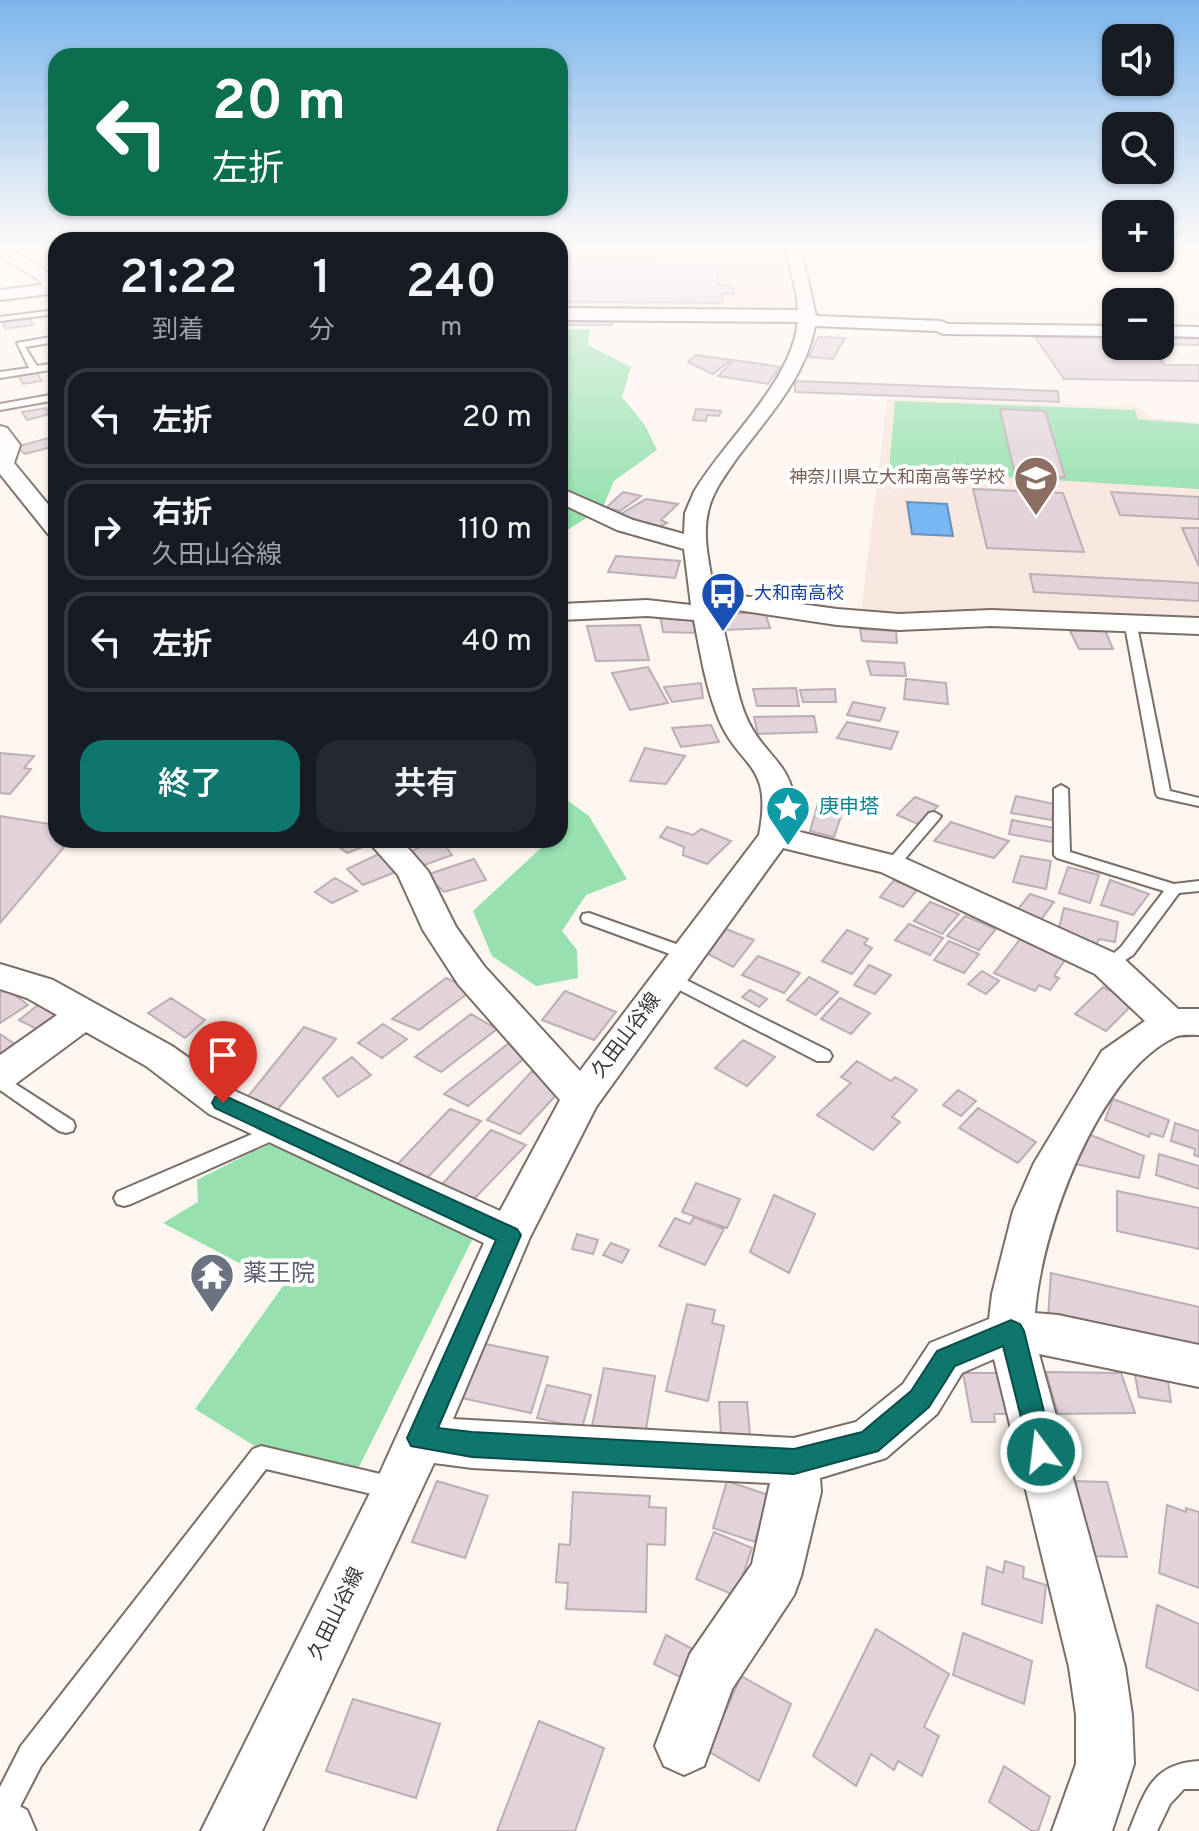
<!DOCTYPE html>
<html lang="ja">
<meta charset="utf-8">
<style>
body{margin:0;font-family:Overpass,"Noto Sans JP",sans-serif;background:#242831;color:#f1f3f6;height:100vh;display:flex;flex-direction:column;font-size:30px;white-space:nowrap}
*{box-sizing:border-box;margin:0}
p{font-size:26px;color:#9ea1a6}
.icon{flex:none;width:44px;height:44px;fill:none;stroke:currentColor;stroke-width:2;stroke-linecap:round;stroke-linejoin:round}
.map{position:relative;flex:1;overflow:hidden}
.drawer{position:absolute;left:48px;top:232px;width:520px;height:616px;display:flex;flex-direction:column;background:#171b24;border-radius:24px;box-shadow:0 2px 6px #0004}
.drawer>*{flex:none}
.hud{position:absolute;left:48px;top:48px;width:520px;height:168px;border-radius:24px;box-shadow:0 2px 6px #0004;background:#0b6e4f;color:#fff;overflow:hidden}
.tools{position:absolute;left:1102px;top:24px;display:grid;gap:16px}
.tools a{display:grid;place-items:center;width:72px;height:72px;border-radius:16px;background:#171b24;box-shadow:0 2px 6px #0004;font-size:40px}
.pin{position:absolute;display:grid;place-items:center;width:68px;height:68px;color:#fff;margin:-82px -34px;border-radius:50% 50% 50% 0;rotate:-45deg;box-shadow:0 0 8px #0007}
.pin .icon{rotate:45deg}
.me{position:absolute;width:88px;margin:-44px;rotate:345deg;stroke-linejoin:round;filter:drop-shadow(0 0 6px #0008)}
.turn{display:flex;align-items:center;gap:28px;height:168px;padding:0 32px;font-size:36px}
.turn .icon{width:104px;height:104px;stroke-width:2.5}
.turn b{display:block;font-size:56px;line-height:68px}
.eta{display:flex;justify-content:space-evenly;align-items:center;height:136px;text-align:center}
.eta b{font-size:48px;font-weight:600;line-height:56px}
.button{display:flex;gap:16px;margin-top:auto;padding:16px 32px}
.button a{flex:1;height:92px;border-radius:24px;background:#0f766e;color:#fff;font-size:32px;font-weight:600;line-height:92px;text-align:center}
.button a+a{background:#242831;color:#f1f3f6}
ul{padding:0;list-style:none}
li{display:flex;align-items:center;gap:24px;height:100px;margin:0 16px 12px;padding:0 16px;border:4px solid #363941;border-radius:24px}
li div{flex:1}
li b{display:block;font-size:30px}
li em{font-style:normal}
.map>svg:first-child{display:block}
</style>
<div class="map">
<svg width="1199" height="1831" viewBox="0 0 1199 1831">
<rect width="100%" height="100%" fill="#fdf5f0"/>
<path fill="#f8e7df" d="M 560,249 L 781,249 L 791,310 L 783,313 L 560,312 Z
M 887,399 L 1141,407 L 1150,418 L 1199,422 L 1199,620 L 985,612 L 861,613 Z"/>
<path fill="#97e1af" d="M 590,329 L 588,345 L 631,367 L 622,397 L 645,425 L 657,450 L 614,481 L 603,507 L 560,535 L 560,330 Z
M 895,401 L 1135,410 L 1138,419 L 1199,424 L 1199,489 L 889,470 Z
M 560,795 L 589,816 L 627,879 L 586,895 L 562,931 L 577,950 L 578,978 L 536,986 L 492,956 L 473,911 L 542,847 L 540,840 L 560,840 Z
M 268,1144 L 474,1236 L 358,1469 L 261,1450 L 195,1409 L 283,1286 L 163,1223 L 198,1202 L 197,1180 Z"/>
<path fill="#78b6f3" stroke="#6690ba" stroke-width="2" d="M 907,502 L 947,504 L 953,536 L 912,534 Z"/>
<path fill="#e2d3da" stroke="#bcaeb4" stroke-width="2" d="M 560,261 L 716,262 L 719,285 L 733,286 L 734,294 L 721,294 L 723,303 L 560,302 Z
M 560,318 L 612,318 L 612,325 L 560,325 Z
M 31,319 L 33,325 L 5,329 L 3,322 Z
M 1160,335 L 1199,336 L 1199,345 L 1160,344 Z
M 818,337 L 845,338 L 833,359 L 809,357 Z
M 1035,337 L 1116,338 L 1116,346 L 1150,346 L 1165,365 L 1199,365 L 1199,381 L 1064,379 Z
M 696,355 L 731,360 L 713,374 L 688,362 Z
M 734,360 L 780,367 L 768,384 L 718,376 Z
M 36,372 L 42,381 L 23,384 L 18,375 Z
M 795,381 L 1058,391 L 1059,402 L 795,392 Z
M 46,408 L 49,414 L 27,420 L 22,412 Z
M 696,409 L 721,411 L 719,416 L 707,415 L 706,421 L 693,420 Z
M 1000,409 L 1045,411 L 1065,477 L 1015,475 Z
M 56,436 L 56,446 L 25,454 L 16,447 Z
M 973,489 L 1063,493 L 1084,552 L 987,548 Z
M 623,492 L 641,496 L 620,511 L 606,508 Z
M 1111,492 L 1199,497 L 1199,519 L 1120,515 Z
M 646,499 L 678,504 L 661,520 L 667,523 L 655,529 L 616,517 Z
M 1182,528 L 1199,528 L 1199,566 Z
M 616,556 L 680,561 L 675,578 L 608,572 Z
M 1030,574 L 1199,583 L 1199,601 L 1034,592 Z
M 765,612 L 770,628 L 725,630 L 725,614 Z
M 660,615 L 696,619 L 698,633 L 663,632 Z
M 640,625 L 649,660 L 596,661 L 587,626 Z
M 860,629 L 896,631 L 897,643 L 862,641 Z
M 1105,630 L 1113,649 L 1079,649 L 1070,631 Z
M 867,661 L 904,663 L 906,676 L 871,675 Z
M 648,667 L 668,703 L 630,710 L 612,673 Z
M 906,679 L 946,683 L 948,704 L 904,699 Z
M 701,683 L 703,698 L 672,702 L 664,687 Z
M 796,688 L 799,706 L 757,706 L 753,689 Z
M 835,689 L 836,702 L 803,702 L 800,690 Z
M 853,702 L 885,708 L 880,721 L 847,715 Z
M 814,716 L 817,732 L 758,734 L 754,717 Z
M 847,722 L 898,732 L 891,749 L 837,738 Z
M 711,725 L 719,742 L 681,747 L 672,728 Z
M 645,748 L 685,756 L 666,784 L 630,781 Z
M 0,753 L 34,756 L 24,768 L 31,769 L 10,794 L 0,793 Z
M 1016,796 L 1054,804 L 1052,820 L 1011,813 Z
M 915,797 L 938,806 L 920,825 L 897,815 Z
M 818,804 L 844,807 L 834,837 L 810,831 Z
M 0,816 L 56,825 L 56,840 L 70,840 L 0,923 Z
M 1012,820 L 1054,828 L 1052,842 L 1009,834 Z
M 951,822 L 1009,841 L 994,858 L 934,841 Z
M 667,827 L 693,835 L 701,829 L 731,841 L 707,864 L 683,855 L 684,847 L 660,837 Z
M 330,840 L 370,840 L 373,843 L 347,853 Z
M 441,840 L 452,855 L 419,867 L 413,850 Z
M 381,853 L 398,871 L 363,885 L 347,869 Z
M 1021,856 L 1051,861 L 1046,889 L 1013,882 Z
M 474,859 L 486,880 L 444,892 L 426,875 Z
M 1068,867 L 1099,875 L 1090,903 L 1059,893 Z
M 335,878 L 357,891 L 332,903 L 315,892 Z
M 894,880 L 917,890 L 903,907 L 880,897 Z
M 1110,880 L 1149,894 L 1133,915 L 1101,905 Z
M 1030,894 L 1054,902 L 1040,921 L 1015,913 Z
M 930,902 L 959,914 L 942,934 L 914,921 Z
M 1064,908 L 1118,922 L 1115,942 L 1099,939 L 1096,945 L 1057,936 Z
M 965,916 L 996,929 L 979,950 L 947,936 Z
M 909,924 L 943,938 L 930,955 L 895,940 Z
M 726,929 L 754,940 L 733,967 L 708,954 Z
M 847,930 L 868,939 L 864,944 L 872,948 L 852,974 L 822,961 Z
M 1021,938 L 1067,957 L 1054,976 L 1059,978 L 1050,990 L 1039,985 L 1035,991 L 994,973 Z
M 949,941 L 979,954 L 964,973 L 934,960 Z
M 758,956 L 800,973 L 784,993 L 742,975 Z
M 869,965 L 891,975 L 875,994 L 854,985 Z
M 982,971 L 999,981 L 986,994 L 968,984 Z
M 809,977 L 838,992 L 816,1015 L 787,1000 Z
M 446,978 L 472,990 L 419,1030 L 392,1019 Z
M 1103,987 L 1134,1003 L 1106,1031 L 1075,1014 Z
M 7,989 L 28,1005 L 0,1023 L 0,993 Z
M 750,990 L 767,999 L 759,1007 L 742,997 Z
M 565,991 L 616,1012 L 594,1040 L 542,1020 Z
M 171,998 L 205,1020 L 185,1038 L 148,1013 Z
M 840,998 L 870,1013 L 851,1034 L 821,1019 Z
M 42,1002 L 68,1015 L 45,1033 L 19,1020 Z
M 471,1014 L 497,1029 L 441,1072 L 415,1057 Z
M 383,1024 L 407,1039 L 382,1058 L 358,1043 Z
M 304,1027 L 336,1039 L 277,1110 L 246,1099 Z
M 0,1034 L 22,1049 L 0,1064 Z
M 743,1040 L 775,1057 L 747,1086 L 715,1068 Z
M 509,1043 L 528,1055 L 468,1106 L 444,1094 Z
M 352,1057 L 371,1075 L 338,1097 L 323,1078 Z
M 857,1061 L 891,1081 L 895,1077 L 917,1090 L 892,1117 L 900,1122 L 873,1150 L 817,1115 L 851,1083 L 841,1077 Z
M 532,1071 L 559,1092 L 520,1134 L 487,1120 Z
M 958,1090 L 976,1101 L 961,1116 L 943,1105 Z
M 1113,1099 L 1169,1120 L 1163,1137 L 1150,1133 L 1149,1137 L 1105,1120 Z
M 978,1108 L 1036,1142 L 1018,1163 L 959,1128 Z
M 450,1109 L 481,1121 L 426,1179 L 393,1169 Z
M 1175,1123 L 1199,1131 L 1199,1157 L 1194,1155 L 1195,1149 L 1171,1141 Z
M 491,1130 L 526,1145 L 471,1202 L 436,1191 Z
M 1088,1134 L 1144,1156 L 1139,1178 L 1076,1164 Z
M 1159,1154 L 1199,1166 L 1199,1189 L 1156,1175 Z
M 696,1183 L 740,1199 L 727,1228 L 682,1212 Z
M 1117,1191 L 1199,1208 L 1199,1249 L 1117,1231 Z
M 774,1195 L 815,1214 L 789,1273 L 750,1252 Z
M 694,1217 L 724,1229 L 705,1265 L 659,1246 L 675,1218 L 690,1224 Z
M 577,1234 L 598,1240 L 593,1254 L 572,1249 Z
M 611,1243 L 629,1250 L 622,1263 L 603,1255 Z
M 1051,1273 L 1199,1307 L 1199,1354 L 1048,1318 Z
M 687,1304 L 715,1310 L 712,1323 L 724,1326 L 708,1401 L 666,1391 Z
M 481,1343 L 548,1357 L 531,1413 L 462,1398 Z
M 1133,1364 L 1166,1368 L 1171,1402 L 1139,1397 Z
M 604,1368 L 655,1376 L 645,1435 L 592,1426 Z
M 1046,1372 L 1121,1373 L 1135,1413 L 1058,1414 Z
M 963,1373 L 998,1373 L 1007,1414 L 994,1414 L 995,1422 L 972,1422 Z
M 547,1385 L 591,1395 L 582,1428 L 537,1418 Z
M 719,1402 L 747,1402 L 750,1435 L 721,1435 Z
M 437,1481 L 488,1496 L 465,1558 L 412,1542 Z
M 727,1481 L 768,1495 L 755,1542 L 713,1528 Z
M 1070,1481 L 1107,1482 L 1127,1557 L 1087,1556 Z
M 573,1492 L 650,1496 L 649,1507 L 666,1508 L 665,1545 L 647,1544 L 646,1612 L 566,1609 L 568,1583 L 556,1582 L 559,1544 L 570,1545 Z
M 1167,1505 L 1186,1512 L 1186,1508 L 1199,1512 L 1199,1588 L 1159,1573 Z
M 714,1532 L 752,1548 L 736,1596 L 696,1579 Z
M 1005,1561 L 1024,1567 L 1023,1578 L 1046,1585 L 1042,1623 L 982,1604 L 987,1567 L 1003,1573 Z
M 1157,1605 L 1199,1624 L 1199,1691 L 1146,1667 Z
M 876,1629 L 949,1674 L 924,1727 L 939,1736 L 922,1776 L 898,1761 L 894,1770 L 871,1754 L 856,1786 L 813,1756 Z
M 963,1633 L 1032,1661 L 1024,1704 L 953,1675 Z
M 666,1635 L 700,1653 L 688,1681 L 654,1664 Z
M 741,1676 L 791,1704 L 759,1781 L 708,1751 Z
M 353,1699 L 440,1724 L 416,1798 L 326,1771 Z
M 539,1721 L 604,1748 L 575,1831 L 497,1831 Z
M 1004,1766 L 1050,1797 L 1038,1831 L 1032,1831 L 989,1802 Z"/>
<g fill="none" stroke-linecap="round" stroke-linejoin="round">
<g stroke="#7a6e67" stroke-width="4">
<path id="service" d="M 56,310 L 56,314 L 0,321 L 0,317 Z
M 56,336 L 56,342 L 25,347 L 37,366 L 56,363 L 56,369 L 0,378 L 0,372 L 29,368 L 17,343 Z
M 56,394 L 56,400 L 0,410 L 0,404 Z
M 1131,622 L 1137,626 L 1170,791 L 1199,798 L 1199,806 L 1158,797 L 1156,794 L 1125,626 Z
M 1061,785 L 1068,789 L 1070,852 L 1174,884 L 1199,881 L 1199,891 L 1179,893 L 1133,955 L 1108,971 L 1100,965 L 1121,947 L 1164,891 L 1057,858 L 1054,855 L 1054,789 Z
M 934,812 L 941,816 L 939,819 L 897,868 L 887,868 L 884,865 L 887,862 L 929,813 Z
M 589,913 L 693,950 L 695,954 L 687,960 L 681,958 L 583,922 L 581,918 L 583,914 Z
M 670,972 L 829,1051 L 832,1056 L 829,1061 L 817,1061 L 664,982 L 662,978 L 664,974 Z
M 0,1074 L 73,1121 L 75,1126 L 73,1131 L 66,1133 L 59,1131 L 0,1090 Z
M 278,1123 L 285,1125 L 287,1130 L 285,1135 L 131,1204 L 124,1206 L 117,1204 L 114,1198 L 117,1192 Z
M 261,1446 L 393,1477 L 401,1480 L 405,1488 L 401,1496 L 393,1499 L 266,1469 L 41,1766 L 10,1826 L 0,1830 L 0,1787 L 21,1746 L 253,1449 Z
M 1199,1761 L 1199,1789 L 1184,1789 L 1170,1804 L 1157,1831 L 1129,1831 C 1145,1792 1151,1764 1199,1761 Z"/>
</g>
<g stroke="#7a6e67" stroke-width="4">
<path id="minor" d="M 0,249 L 8,249 C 32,263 56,267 56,298 L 49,294 L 0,300 L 0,290 L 42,285 L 38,279 L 0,257 Z
M 785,249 L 801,249 L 816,316 L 941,321 L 948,324 L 1116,326 L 1116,336 L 943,334 L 936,331 L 815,326 C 806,377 767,418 737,458 C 726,474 712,492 708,512 C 702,537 710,567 714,592 L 837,609 L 899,614 L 991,610 L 1199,618 L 1199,634 L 991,626 L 899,630 L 837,625 L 717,607 C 728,638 732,676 743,709 C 762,763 804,761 792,830 L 904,858 L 1121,956 L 1178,1009 L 1199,1009 L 1199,1035 C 1192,1035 1181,1034 1175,1037 C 1097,1074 1041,1231 1035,1313 L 1058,1315 L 1199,1345 L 1199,1387 L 1039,1354 L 1125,1667 L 1132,1715 L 1134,1764 L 1112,1831 L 1052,1831 L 1076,1764 L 1076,1715 L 1069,1667 L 994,1359 L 962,1373 L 937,1414 L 886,1458 L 820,1478 L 821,1492 L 801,1576 L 794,1595 L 732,1689 L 704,1766 L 684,1775 L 664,1766 L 655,1746 L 690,1654 L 752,1564 L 770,1483 L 472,1468 L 434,1463 L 262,1831 L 201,1831 L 380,1473 L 484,1243 L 209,1114 L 146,1066 L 86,1032 L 14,1085 L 0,1089 L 0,1055 L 57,1015 L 27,998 L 0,989 L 0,964 L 53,980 L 172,1046 L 237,1092 L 500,1211 L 560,1100 L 458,984 L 423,930 L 398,875 L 367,840 L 401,840 L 428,871 L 456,927 L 484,966 L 580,1071 L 759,835 C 774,759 737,770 716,712 C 705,683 700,651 694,620 L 647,616 L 560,620 L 560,604 L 647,600 L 691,605 L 684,549 L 617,530 L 560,503 L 560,488 L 633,520 L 684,534 L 685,513 L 694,492 C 724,440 796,379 798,317 C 799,294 790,271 785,249 ZM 783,848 L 881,872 L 1095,974 L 1145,1021 L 1102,1051 L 1034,1163 L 1013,1211 L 992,1294 L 989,1319 L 930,1343 L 903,1384 L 856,1422 L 794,1438 L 453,1419 L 530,1237 L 596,1107 Z
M 1160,326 L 1199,327 L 1199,337 L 1160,336 Z
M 0,426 L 7,428 L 20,445 L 14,463 L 56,514 L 56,536 L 48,534 L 0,474 Z
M 0,1796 L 27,1810 L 36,1831 L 0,1831 Z"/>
</g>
<g stroke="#7a6e67" stroke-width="4">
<path id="tertiary" d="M 560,308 L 807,310 L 818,316 L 807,322 L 560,320 Z"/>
</g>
<use href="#service" fill="#fff" fill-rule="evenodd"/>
<use href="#minor" fill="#fff" fill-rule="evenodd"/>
<use href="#tertiary" fill="#fff" fill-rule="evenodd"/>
</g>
<linearGradient id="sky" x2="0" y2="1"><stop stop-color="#7bb5ec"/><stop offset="0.49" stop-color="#fefaf8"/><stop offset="1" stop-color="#fefaf8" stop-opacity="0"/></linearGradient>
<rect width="1199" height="505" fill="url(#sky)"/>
<path fill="#0f766e" stroke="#0a4d48" stroke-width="2" d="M 223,1095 L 517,1229 L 521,1235 L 438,1428 L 472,1432 L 794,1449 L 862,1432 L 911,1391 L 937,1351 L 1011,1320 L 1020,1324 L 1024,1331 L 1054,1452 L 1050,1461 L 1041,1465 L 1032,1461 L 1003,1346 L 955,1366 L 929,1407 L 878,1451 L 794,1474 L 472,1457 L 411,1446 L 407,1438 L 496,1240 L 215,1108 L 212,1103 L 215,1097 Z"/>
<defs>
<g id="school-pin" transform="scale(2.3)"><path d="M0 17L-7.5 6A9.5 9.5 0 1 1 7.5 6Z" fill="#8d6e63" stroke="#fff"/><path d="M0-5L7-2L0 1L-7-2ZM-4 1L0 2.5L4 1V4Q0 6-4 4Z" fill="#fff"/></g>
<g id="bus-pin" transform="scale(2.3)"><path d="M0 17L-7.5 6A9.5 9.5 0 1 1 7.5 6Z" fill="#1a4fb4" stroke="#fff"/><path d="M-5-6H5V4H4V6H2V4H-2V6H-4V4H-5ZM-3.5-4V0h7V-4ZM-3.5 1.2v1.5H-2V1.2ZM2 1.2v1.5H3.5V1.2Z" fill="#fff"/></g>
<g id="sight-pin" transform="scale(2.3)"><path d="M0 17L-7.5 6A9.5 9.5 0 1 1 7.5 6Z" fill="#0f9aa8" stroke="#fff"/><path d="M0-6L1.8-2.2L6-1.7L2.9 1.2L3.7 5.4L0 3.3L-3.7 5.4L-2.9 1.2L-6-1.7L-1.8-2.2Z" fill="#fff"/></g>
<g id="temple-pin" transform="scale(2.3)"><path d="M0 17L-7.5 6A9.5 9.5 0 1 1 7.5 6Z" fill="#6b7280" stroke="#fff"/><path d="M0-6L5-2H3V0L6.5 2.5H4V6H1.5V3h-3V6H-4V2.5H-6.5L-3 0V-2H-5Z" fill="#fff"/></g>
</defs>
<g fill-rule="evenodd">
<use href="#school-pin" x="1036" y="478"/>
<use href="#bus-pin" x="723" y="594"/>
<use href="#sight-pin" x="788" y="808"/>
<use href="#temple-pin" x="212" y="1275"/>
</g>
<g text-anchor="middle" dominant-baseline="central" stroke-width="8" stroke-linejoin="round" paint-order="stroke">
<g font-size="18" fill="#785e54" stroke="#fff" text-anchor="end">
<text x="1005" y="478">神奈川県立大和南高等学校</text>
</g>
<g font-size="18" fill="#164399" stroke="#fff" text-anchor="start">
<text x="754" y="594">大和南高校</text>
</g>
<g font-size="20" fill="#0d838f" stroke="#fff" text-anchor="start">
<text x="819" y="808">庚申塔</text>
</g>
<g font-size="20" fill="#3d3734" stroke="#fff">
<text transform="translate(627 1036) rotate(-53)">久田山谷線</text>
<text transform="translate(337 1614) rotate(-64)">久田山谷線</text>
</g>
<g font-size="24" fill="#5b616d" stroke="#fff" text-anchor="start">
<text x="243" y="1275">薬王院</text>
</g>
</g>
</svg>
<div class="tools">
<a><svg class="icon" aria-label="sound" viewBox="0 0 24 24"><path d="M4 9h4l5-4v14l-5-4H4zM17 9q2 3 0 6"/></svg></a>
<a><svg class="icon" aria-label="search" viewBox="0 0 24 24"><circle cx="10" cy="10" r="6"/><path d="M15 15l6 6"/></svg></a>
<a>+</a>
<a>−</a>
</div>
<div class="pin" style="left:223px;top:1103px;background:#d93025"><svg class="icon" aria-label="arrive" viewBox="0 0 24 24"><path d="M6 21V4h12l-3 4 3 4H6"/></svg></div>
<svg class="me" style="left:1041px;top:1452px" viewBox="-20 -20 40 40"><circle r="17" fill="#0f766e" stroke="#fff" stroke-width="3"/><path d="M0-11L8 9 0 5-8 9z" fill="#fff"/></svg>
<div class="hud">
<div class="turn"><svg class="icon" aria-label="left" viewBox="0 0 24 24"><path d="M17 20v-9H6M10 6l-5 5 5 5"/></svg><div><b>20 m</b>左折</div></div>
</div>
<section class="drawer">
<div class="eta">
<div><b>21:22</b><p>到着</p></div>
<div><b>1</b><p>分</p></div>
<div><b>240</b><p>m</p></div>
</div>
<ul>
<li><svg class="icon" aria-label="left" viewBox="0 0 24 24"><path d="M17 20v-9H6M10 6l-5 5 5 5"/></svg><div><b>左折</b></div><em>20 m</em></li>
<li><svg class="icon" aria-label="right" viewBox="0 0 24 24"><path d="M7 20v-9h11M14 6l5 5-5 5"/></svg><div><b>右折</b><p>久田山谷線</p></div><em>110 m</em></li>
<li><svg class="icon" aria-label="left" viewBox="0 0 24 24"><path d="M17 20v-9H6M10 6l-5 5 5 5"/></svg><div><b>左折</b></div><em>40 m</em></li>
</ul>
<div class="button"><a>終了</a><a>共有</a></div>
</section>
</div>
